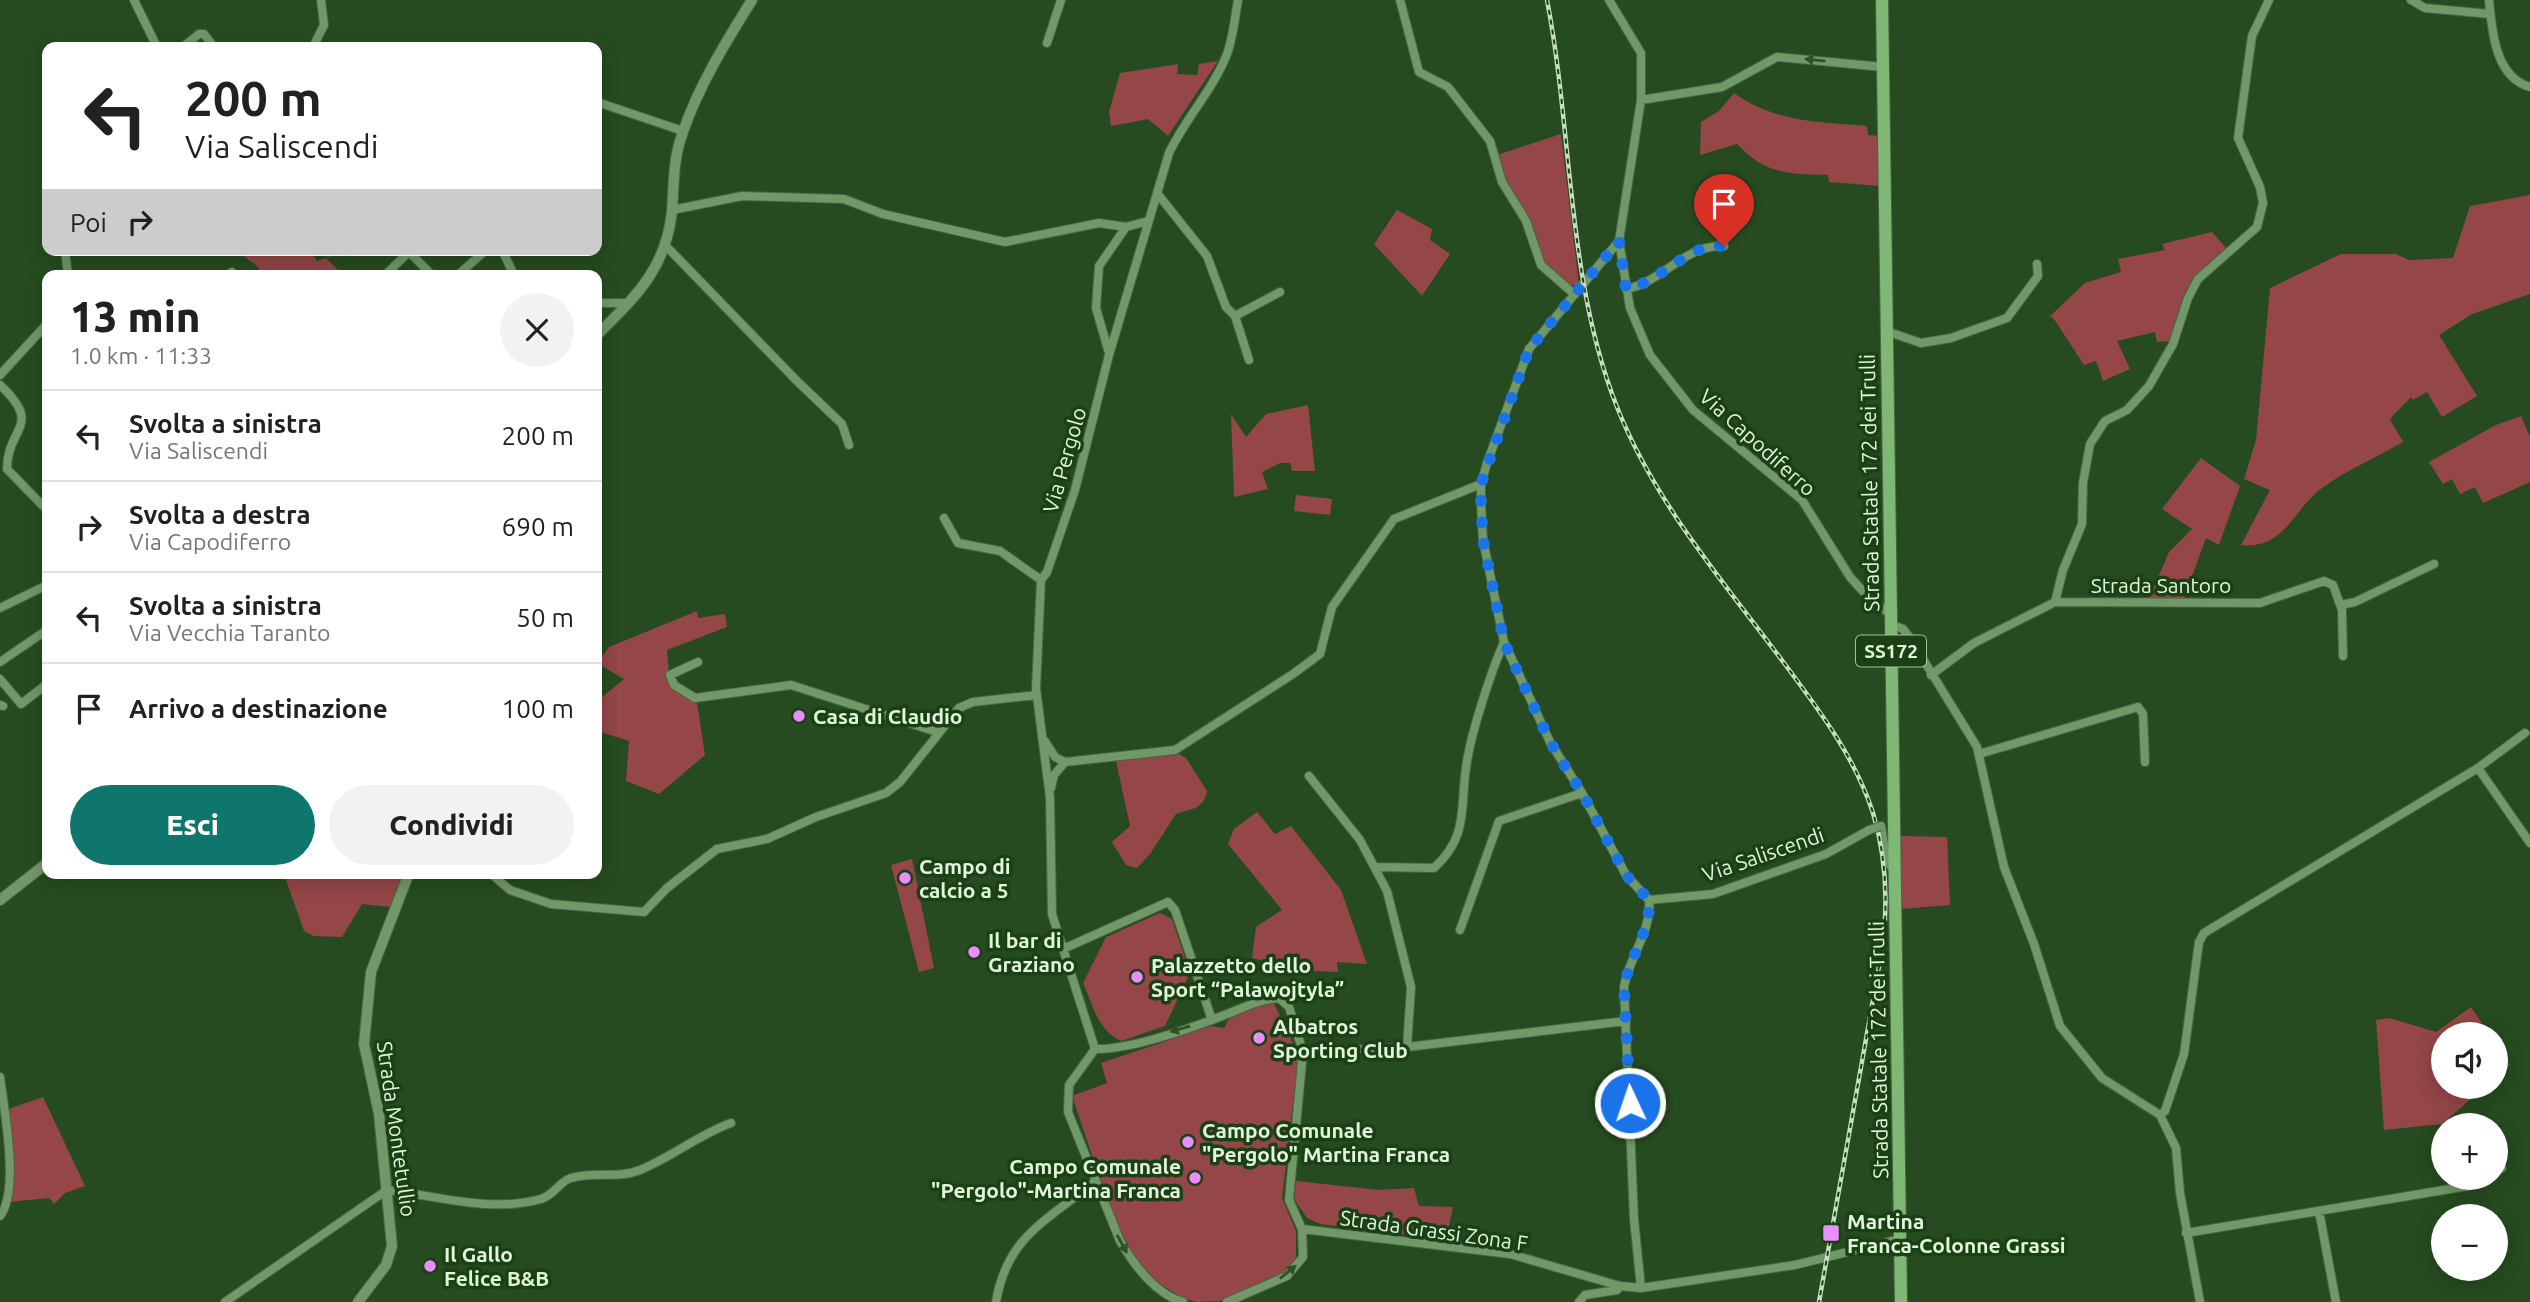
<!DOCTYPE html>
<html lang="it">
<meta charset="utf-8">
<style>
body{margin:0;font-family:Ubuntu,sans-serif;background:#f2f2f2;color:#202124;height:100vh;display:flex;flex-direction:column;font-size:26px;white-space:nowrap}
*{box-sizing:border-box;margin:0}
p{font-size:23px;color:#757577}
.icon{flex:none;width:38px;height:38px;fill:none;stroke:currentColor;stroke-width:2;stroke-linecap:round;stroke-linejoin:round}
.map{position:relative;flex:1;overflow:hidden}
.details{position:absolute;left:42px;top:270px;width:560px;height:609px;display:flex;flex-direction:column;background:#fff;border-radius:14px;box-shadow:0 4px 18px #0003}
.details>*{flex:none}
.hud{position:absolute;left:42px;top:42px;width:560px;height:214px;border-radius:14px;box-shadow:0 4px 18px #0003;background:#fff;color:#202124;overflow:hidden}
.tools{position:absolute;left:2431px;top:1022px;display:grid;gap:14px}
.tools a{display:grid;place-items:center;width:77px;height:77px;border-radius:50%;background:#fff;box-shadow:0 4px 18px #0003;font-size:35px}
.pin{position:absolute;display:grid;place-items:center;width:60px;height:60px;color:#fff;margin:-72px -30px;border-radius:50% 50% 50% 0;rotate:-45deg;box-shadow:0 0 7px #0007}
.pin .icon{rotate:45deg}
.me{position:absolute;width:77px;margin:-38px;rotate:357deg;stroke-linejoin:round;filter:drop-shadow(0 0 5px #0008)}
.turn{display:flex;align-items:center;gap:24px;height:147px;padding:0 28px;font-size:32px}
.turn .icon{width:91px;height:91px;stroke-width:2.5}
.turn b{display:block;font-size:49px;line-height:60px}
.then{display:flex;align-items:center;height:66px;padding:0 28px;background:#0003;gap:14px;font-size:26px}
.round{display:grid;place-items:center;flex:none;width:74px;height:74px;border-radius:37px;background:#f2f2f2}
.summary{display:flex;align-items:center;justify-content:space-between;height:119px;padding:0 28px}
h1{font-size:42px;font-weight:800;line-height:52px}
.cta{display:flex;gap:14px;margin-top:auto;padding:14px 28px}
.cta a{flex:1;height:80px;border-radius:42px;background:#0f766e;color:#fff;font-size:28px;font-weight:800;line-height:80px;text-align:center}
.cta a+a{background:#f2f2f2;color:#202124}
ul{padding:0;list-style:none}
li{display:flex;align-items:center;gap:21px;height:91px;padding:0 28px;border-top:2px solid #e0e0e0}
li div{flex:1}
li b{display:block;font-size:26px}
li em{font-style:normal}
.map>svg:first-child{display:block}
</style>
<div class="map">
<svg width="2530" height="1302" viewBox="0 0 2530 1302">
<rect width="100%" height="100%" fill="#274b20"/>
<path fill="#944648" d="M 1218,61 L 1168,136 L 1148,119 L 1111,126 L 1109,112 L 1120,73 L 1178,64 L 1177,74 L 1197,75 L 1199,64 Z
M 1734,93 C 1774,122 1819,122 1867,126 L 1868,135 L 1880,136 L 1880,186 L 1829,182 L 1828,175 C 1789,174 1766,175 1737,144 L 1700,155 L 1701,122 L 1719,111 Z
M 1561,134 L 1579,285 L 1566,285 L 1545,269 L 1527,221 L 1494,156 Z
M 2530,195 L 2530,294 L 2472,314 L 2439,335 L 2477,396 L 2442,417 L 2427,392 L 2413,400 L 2411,397 L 2390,419 L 2403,442 C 2377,457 2347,470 2322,488 C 2294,508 2285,550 2241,545 L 2270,490 L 2244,479 L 2256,440 L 2270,288 L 2341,254 L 2396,254 L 2409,260 L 2453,258 L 2470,206 Z
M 1397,210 L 1432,229 L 1430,240 L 1450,254 L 1422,296 L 1374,244 Z
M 2212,232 L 2227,249 L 2185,292 L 2171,341 L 2157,342 L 2155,332 L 2117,341 L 2130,369 L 2103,381 L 2096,361 L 2084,365 L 2054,319 L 2051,316 L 2047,319 L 2085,283 L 2121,272 L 2118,259 L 2165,250 L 2162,244 Z
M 235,250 L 310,250 L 317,261 L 326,258 L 343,275 L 263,275 L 256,265 Z
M 1308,405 L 1315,471 L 1292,471 L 1290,463 L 1280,463 L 1262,472 L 1268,489 L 1234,497 L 1231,414 L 1246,437 L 1266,414 Z
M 2521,416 L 2530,437 L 2530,482 L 2483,503 L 2475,487 L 2460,494 L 2452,479 L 2443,484 L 2429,462 L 2496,425 Z
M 2201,458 L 2240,486 L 2219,545 L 2206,538 L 2183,601 L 2148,601 L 2169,552 L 2192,529 L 2162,509 Z
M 1296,495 L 1332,499 L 1330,515 L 1294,511 Z
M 697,611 L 698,618 L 725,614 L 727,627 L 667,650 L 670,686 L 697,702 L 705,755 L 659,794 L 626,781 L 629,741 L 597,731 L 597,701 L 624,679 L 597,663 L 609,647 Z
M 1179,754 L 1186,758 L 1207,791 C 1204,809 1191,809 1176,814 L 1150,854 L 1137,868 L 1126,865 L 1112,842 L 1130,826 L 1116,761 Z
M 1257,812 L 1275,834 L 1291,826 L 1341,890 L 1367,964 L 1337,962 L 1338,972 L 1313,971 L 1300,960 L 1279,964 L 1252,958 L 1256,927 L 1282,910 L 1228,844 L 1234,829 Z
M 1900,836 L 1947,837 L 1950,905 L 1900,909 Z
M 912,859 L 934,968 L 919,972 L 891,865 Z
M 291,873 L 402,873 L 392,907 L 362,904 L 342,937 L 314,936 L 304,931 L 285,877 Z
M 1160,913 L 1172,919 L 1190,973 L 1165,1026 L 1121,1041 C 1097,1030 1092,1002 1083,983 L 1106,937 Z
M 1272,1000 L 1294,1045 L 1292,1052 L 1299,1052 L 1282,1198 L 1296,1231 L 1296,1257 L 1289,1270 L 1221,1301 L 1196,1302 L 1183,1298 L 1155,1281 L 1135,1258 L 1114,1220 L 1072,1096 L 1107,1083 L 1101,1063 L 1211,1026 L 1224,1028 L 1229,1019 Z
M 2471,1007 L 2489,1034 L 2443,1034 L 2443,1087 L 2485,1087 L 2442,1124 L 2384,1130 L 2376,1020 L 2389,1018 L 2436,1032 Z
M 2496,1043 L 2510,1065 L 2496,1078 Z
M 43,1097 L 85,1186 L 65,1193 L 54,1204 L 49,1198 L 8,1202 L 12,1136 L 6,1110 Z
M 1296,1181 L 1379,1190 L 1414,1188 L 1419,1206 L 1453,1207 L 1446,1239 L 1320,1224 L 1307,1218 L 1294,1199 Z"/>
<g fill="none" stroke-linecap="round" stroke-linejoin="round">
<g stroke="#476741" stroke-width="10">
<path id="minor" d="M 134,0 L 157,47
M 1400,0 L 1419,72 L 1448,87 L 1490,141 L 1502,182 L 1526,221 L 1541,265 L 1574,294
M 1609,0 L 1641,53 L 1641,100 L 1619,241 L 1630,308 L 1650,355 L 1693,410 L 1802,500 L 1850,577 L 1872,601 L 1890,614
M 2411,0 L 2425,8 L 2490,14
M 2489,0 C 2492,31 2495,77 2530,87
M 1047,43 L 1061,0
M 183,47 L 199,34 L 204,34 L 214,47
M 313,47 L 324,25 L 321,0
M 1641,100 L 1722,87 L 1777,57 L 1883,67
M 597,102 L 683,131
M 1157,193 L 1207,256 L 1226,307 L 1235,316 L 1249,360
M 672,210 L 742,196 L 844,199 L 883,214 L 1005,242 L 1099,223 L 1126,227 L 1148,221
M 1619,241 L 1529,349 L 1487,463 L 1481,484 L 1481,504 L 1483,540 L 1504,642 L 1550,742 L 1582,793 L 1626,875 L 1649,900
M 666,246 L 798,382 L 842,424 L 849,445
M 65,250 L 68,275
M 502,250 L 514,275
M 329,252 L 331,250
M 228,275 L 232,272
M 385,275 L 409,252 L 432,275
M 458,275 L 486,250
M 1626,289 C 1663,282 1685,244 1724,246
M 597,303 L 628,303
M 1235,316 L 1280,292
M 1886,331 L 1921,343 L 1951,338 L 2007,318 L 2038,276 L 2037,264
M 1109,353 L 1096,308 L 1099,266 L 1126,227
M 0,375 L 47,324
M 0,385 C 44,426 7,427 7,469 L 47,510
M 944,518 L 958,543 L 1000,551 L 1041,580
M 2055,602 L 2063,570 L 2082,524 L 2083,483 L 2090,444 L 2105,421 L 2127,410 L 2149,386 L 2173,344 L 2188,298 L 2198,279 L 2257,227 L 2263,203 L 2260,187 L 2238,138 L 2252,36 L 2269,0
M 2341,605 L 2355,602 L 2434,564
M 0,608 L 47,585
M 1890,624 L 1903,629 L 1910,638 L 1977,747 L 2004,867 L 2034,944 L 2060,1026 L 2102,1078 L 2160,1115 L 2176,1148 L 2180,1193 L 2200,1302
M 0,662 L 47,630
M 698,662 L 670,675 L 674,685 L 695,698 L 791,685 L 937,732
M 1931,675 L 1974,643 L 2055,602 L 2260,603 L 2324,581 L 2333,585 L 2342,610 L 2343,656
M 0,679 L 21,704 L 47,684
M 0,705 L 3,706
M 1044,740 L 1055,757 L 1065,762
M 1979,754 L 2138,707 L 2143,714 L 2145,762
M 2478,768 L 2530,843
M 1309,776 L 1360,840 L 1387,891 L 1411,987 L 1407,1047
M 1051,788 L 1054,775 L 1065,762 L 1175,750 L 1293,674 L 1320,654 L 1332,607 L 1394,519 L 1481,484
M 1881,826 L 1886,857 L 1893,870
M 1376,867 L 1434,868 C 1469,836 1460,808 1466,768 C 1470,735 1491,672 1504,642
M 490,873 L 510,890 L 551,904 L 644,912 L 667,888 L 717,849 L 767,839 L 816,817 L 886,793 L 900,782 L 959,708 L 973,702 L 1037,695
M 1649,900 L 1713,894 L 1826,854 L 1869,830
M 1460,930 L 1499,821 L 1582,793
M 1063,949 L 1168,902 L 1175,910 L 1212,1020
M 1095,1049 C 1129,1050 1189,1029 1222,1016 C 1241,1009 1259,999 1279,998 L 1289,1007 L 1303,1052 L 1289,1200 L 1302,1229 L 1303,1257 L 1287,1276 L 1227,1302
M 1303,1052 L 1407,1047 L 1626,1021
M 0,1077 C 4,1109 20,1191 0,1216
M 2160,1115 L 2165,1111 L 2184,1054 L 2199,942 L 2204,933 L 2478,768 L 2525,733
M 2496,1170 L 2502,1168
M 2319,1211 L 2336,1302
M 1302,1229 L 1510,1254 L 1620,1286 L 1641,1288 L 1795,1265 L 1900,1239
M 2186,1233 L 2468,1186 L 2471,1178
M 1641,1288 L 1634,1219 L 1624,987 C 1629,957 1652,931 1649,900
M 225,1302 L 387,1190 C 438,1196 491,1213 541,1199 C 553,1196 560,1181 571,1178 C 594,1171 618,1179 640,1170 C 672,1157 698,1135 731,1123
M 996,1302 C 1007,1236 1047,1221 1094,1182
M 1183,1302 C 1155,1294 1134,1265 1120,1241 L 1068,1112 L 1069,1085 L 1095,1049 L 1052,914 L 1050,798 L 1036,688 L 1041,580 L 1047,572 L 1075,490 L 1109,355 L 1169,153 C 1185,119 1213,90 1227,54 C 1233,38 1235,17 1238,0
M 1579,1302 L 1585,1295 L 1617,1290 L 1620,1286"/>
</g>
<g stroke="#476741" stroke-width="12">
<path id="tertiary" d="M 597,335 C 636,296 666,269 672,211 C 674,183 673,158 683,132 C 699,85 726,42 752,0
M 0,900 L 47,863
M 358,1302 L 386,1265 L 392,1246 L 379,1114 L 364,1044 L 371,972 L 409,873"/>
</g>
<g stroke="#476741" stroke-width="14">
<path id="primary" d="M 1882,0 L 1901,1302"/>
</g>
<use href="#minor" stroke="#719869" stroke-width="8"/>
<use href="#tertiary" stroke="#719869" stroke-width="10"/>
<use href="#primary" stroke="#7fb874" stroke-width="12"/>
<g stroke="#c6ddc2" stroke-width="4.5">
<path id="rail" d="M 1547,0 C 1573,134 1566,278 1617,407 C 1655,503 1723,581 1784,663 C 1819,710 1855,757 1873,813 C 1886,856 1888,900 1883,944 L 1819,1302"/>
</g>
<use href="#rail" stroke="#1c4015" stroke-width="2" stroke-dasharray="5" stroke-linecap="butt"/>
<g stroke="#476741" stroke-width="10" stroke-linecap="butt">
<path id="minor-bridge" d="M 1869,830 L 1881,826"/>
</g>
<use href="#minor-bridge" stroke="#719869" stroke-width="8"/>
</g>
<defs><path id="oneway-solid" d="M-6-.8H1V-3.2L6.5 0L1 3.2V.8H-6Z" transform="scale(1.75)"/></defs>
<g fill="#2d5226">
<use href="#oneway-solid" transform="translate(1815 60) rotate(-174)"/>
<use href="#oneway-solid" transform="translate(1180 1029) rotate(164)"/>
<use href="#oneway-solid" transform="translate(1122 1244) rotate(61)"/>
<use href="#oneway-solid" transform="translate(1288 1272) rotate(-39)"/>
</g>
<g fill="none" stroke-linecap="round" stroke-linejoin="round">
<path stroke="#1a73e8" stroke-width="12" stroke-dasharray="0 21.6" d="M 1630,1103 L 1624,988 C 1629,957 1651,931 1649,900 L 1626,875 L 1582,793 L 1550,742 L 1504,642 L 1483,540 L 1481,504 L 1481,484 L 1529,349 L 1619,241 L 1626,289 C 1663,282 1685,244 1724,246"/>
</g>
<g fill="#ea8dfd" stroke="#1c4015" stroke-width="2.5">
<circle cx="799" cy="716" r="7"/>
<circle cx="905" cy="878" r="7"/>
<circle cx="974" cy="952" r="7"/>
<circle cx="1137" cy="977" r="7"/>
<circle cx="1259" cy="1038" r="7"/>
<circle cx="1188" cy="1142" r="7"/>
<circle cx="1195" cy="1178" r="7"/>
<rect x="1822" y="1224" width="18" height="18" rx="3.5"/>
<circle cx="430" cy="1266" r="7"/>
</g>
<g text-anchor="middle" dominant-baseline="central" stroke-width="7" stroke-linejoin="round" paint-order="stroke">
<rect fill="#1c4015" stroke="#a5bfa0" stroke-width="2" x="1856" y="635.5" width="70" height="31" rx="5"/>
<g font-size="19" font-weight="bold" fill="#e0f5dc">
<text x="1891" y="651">SS172</text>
</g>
<g font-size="21" fill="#e0f5dc" stroke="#1c4015">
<text transform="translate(1758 442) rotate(42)">Via Capodiferro</text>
<text transform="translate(1064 460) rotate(-74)">Via Pergolo</text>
<text transform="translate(1869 483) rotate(-91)">Strada Statale 172 dei Trulli</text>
<text x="2161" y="585">Strada Santoro</text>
<text transform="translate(1763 854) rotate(-19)">Via Saliscendi</text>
<text transform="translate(1878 1050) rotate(-91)">Strada Statale 172 dei Trulli</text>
<text transform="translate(397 1129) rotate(82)">Strada Montetullio</text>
<text transform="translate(1434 1230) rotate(8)">Strada Grassi Zona F</text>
</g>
<g font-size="21" font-weight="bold" fill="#e0f5dc" stroke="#1c4015" text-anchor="start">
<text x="813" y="716">Casa di Claudio</text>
<text x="919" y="866">Campo di<tspan x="919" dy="24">calcio a 5</tspan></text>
<text x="988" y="940">Il bar di<tspan x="988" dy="24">Graziano</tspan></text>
<text x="1151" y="965">Palazzetto dello<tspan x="1151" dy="24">Sport “Palawojtyla”</tspan></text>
<text x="1273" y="1026">Albatros<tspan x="1273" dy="24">Sporting Club</tspan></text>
<text x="1202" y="1130">Campo Comunale<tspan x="1202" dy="24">"Pergolo" Martina Franca</tspan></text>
<text x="1181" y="1166" text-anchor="end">Campo Comunale<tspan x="1181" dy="24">"Pergolo"-Martina Franca</tspan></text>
<text x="1847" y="1221">Martina<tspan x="1847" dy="24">Franca-Colonne Grassi</tspan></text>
<text x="444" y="1254">Il Gallo<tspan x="444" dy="24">Felice B&amp;B</tspan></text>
</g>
</g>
</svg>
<div class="tools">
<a><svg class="icon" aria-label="sound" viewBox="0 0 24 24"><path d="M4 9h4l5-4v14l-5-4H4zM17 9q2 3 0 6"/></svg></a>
<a>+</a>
<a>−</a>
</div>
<div class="pin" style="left:1724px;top:246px;background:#d93025"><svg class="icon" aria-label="arrive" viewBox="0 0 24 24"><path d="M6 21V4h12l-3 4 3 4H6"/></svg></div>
<svg class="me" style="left:1630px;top:1103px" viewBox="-20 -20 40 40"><circle r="17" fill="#1a73e8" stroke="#fff" stroke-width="3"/><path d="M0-11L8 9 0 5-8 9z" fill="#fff"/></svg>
<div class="hud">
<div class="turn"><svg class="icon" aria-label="left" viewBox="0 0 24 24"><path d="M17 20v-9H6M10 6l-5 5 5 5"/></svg><div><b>200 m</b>Via Saliscendi</div></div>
<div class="then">Poi<svg class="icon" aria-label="right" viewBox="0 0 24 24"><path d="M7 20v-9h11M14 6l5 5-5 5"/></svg></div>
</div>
<section class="details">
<div class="summary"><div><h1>13 min</h1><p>1.0 km · 11:33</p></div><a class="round"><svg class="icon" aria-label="close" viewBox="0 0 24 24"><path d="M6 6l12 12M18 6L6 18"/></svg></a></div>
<ul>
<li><svg class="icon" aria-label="left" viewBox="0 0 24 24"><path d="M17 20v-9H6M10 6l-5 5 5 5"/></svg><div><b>Svolta a sinistra</b><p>Via Saliscendi</p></div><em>200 m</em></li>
<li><svg class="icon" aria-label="right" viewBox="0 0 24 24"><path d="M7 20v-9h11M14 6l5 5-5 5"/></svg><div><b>Svolta a destra</b><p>Via Capodiferro</p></div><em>690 m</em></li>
<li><svg class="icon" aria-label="left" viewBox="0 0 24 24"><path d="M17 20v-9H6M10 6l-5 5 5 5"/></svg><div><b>Svolta a sinistra</b><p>Via Vecchia Taranto</p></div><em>50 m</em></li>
<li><svg class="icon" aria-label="arrive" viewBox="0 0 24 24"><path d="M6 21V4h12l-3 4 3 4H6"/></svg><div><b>Arrivo a destinazione</b></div><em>100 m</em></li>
</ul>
<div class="cta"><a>Esci</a><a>Condividi</a></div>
</section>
</div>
